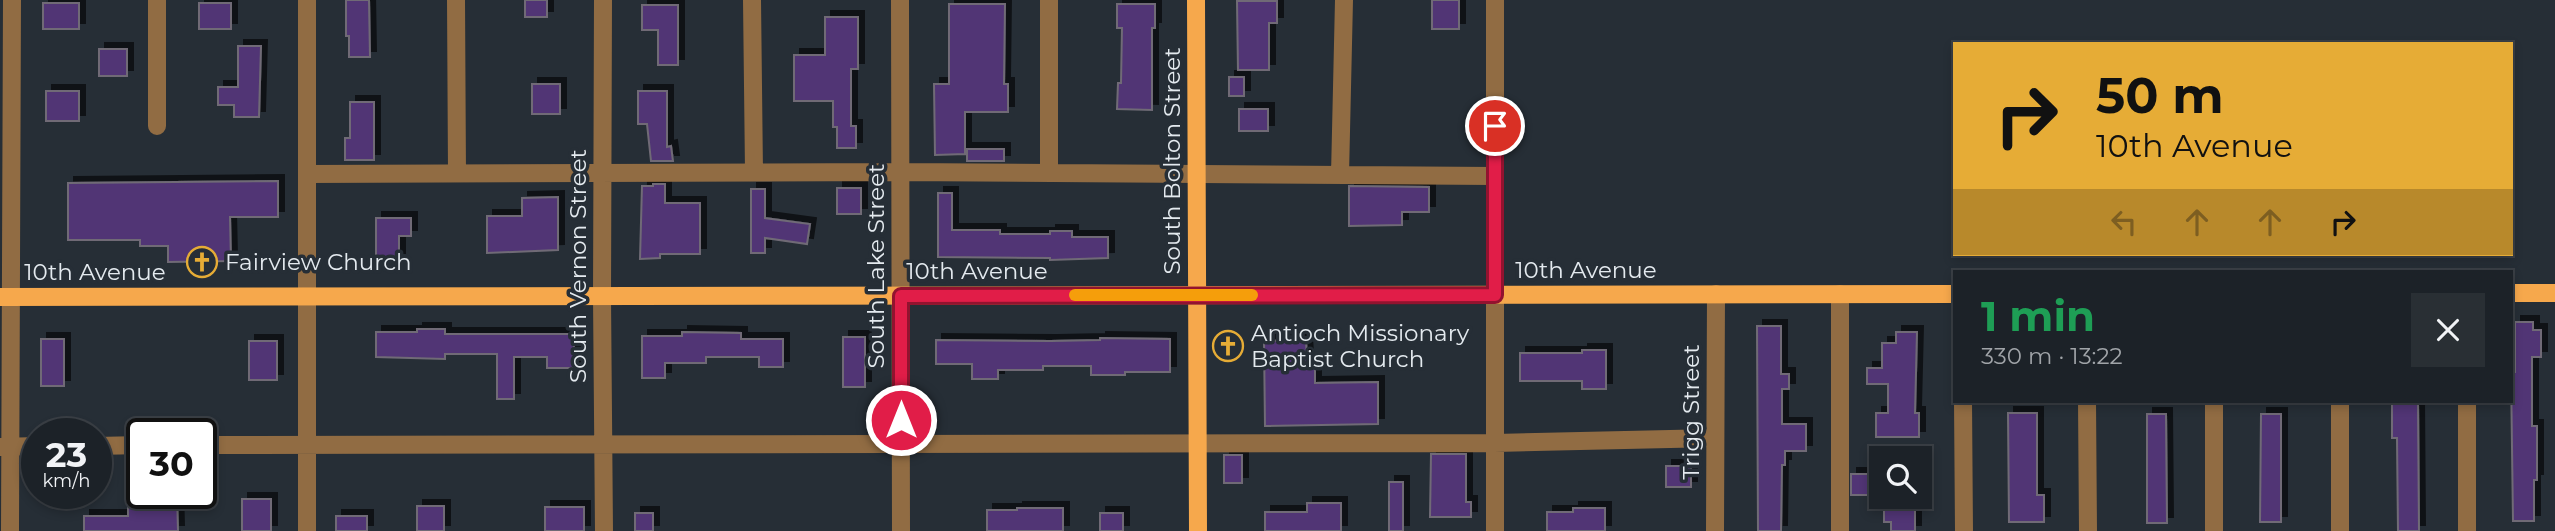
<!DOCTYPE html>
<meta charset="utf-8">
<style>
body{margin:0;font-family:Montserrat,sans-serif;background:#292f34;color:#f1f3f6;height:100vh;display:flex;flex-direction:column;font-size:26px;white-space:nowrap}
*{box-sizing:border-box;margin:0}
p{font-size:23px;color:#a0a4a8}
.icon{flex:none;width:38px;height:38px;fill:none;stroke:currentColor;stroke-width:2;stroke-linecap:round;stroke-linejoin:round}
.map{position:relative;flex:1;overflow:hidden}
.sheet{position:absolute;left:1953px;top:270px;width:560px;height:133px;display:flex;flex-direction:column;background:#1c2228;border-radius:0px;box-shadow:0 4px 10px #0003,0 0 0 2px #3a3f45}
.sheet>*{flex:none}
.top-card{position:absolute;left:1953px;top:42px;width:560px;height:214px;border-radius:0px;box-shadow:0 4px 10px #0003,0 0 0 2px #3a3f45;background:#e6ac36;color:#111;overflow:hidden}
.controls{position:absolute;left:1869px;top:446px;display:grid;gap:14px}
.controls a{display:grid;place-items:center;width:63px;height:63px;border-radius:0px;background:#1c2228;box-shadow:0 4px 10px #0003,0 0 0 2px #3a3f45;font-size:35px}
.speed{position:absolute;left:21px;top:418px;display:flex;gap:14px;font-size:35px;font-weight:700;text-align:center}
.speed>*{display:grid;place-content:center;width:91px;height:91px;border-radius:50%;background:#1c2228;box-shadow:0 4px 10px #0003,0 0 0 2px #3a3f45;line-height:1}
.speed small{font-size:18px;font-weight:400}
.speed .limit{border:4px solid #111;border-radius:10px;background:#fff;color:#111}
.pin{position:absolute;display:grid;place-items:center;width:60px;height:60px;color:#fff;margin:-30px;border:4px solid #fff;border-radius:50%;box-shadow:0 2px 7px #0007}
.me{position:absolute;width:77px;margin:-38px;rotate:0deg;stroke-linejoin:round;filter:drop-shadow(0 0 5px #0008)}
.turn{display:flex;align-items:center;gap:24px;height:147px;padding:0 28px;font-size:32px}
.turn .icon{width:91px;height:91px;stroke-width:2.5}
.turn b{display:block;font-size:49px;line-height:60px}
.lanes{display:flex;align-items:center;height:66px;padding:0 28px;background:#0003;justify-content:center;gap:35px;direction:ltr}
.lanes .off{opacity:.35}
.round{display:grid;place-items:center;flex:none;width:74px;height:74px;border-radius:0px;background:#292f34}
.summary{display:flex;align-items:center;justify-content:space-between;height:119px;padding:0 28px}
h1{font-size:42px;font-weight:700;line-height:52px;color:#1e9e55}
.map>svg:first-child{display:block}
</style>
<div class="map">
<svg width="2555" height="531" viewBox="0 0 2555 531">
<defs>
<filter id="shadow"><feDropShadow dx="6" dy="-6" stdDeviation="0" flood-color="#0009"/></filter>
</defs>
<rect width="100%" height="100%" fill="#262e36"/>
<path fill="#513574" stroke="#6f6b76" stroke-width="2" filter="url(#shadow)" d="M 346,0 L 369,0 L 370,57 L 349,57 L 349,36 L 346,36 Z
M 525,0 L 547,0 L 547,17 L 525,17 Z
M 1432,0 L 1459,0 L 1459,29 L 1432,29 Z
M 1237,1 L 1277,1 L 1277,23 L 1269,23 L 1269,70 L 1238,70 Z
M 43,3 L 79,3 L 79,29 L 43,29 Z
M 199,3 L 231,3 L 231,29 L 199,29 Z
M 949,4 L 1005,4 L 1004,84 L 1008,84 L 1008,112 L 965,112 L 965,154 L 935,155 L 934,84 L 949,84 Z
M 1117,4 L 1155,4 L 1155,28 L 1152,28 L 1152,110 L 1117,109 L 1118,83 L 1121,83 L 1122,28 L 1117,28 Z
M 642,5 L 678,5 L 678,65 L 658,65 L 658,30 L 642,30 Z
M 825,17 L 858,17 L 858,69 L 851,69 L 851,126 L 856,126 L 856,148 L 837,148 L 837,127 L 833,127 L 833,101 L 794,101 L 794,55 L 825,55 Z
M 238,46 L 261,46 L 259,117 L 234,117 L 234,105 L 218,105 L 218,87 L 238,87 Z
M 99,49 L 127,49 L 127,76 L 99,76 Z
M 1229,77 L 1244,77 L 1244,96 L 1229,96 Z
M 532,84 L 560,84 L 560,114 L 532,114 Z
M 46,91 L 79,91 L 79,121 L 46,121 Z
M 638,91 L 667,91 L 667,147 L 671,146 L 673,161 L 651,161 L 647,124 L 638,124 Z
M 350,102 L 374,102 L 374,160 L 345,160 L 345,138 L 350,138 Z
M 1239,109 L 1268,109 L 1268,131 L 1239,131 Z
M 967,149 L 1004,149 L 1004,161 L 967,161 Z
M 278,181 L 278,217 L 230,217 L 231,261 L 168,262 L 168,246 L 140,246 L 140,240 L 68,240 L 68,183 Z
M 653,184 L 665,184 L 665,203 L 700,203 L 700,254 L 660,254 L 660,258 L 640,259 L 642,186 L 653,186 Z
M 1349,186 L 1429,187 L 1429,212 L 1402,212 L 1402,225 L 1349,226 Z
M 837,188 L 861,188 L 861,214 L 837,214 Z
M 751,189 L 765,189 L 765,218 L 810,224 L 807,244 L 765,238 L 765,253 L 751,253 Z
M 938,193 L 952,193 L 952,230 L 1000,230 L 1000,234 L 1050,234 L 1050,231 L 1072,231 L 1072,237 L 1108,237 L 1108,258 L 1050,260 L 1050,258 L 938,257 Z
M 558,197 L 558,250 L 487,253 L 487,216 L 522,216 L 522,198 Z
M 376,218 L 411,218 L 411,236 L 399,236 L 399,259 L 376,259 Z
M 2515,322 L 2533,322 L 2533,330 L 2541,330 L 2541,357 L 2532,357 L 2532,426 L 2537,426 L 2537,480 L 2534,480 L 2534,521 L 2513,521 L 2511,372 L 2515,372 Z
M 1757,326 L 1781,326 L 1781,374 L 1789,374 L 1789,389 L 1782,389 L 1782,424 L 1806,424 L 1806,451 L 1785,451 L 1785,465 L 1782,465 L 1781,531 L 1758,531 Z
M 417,329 L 445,329 L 445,334 L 574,334 L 574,368 L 547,368 L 547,357 L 514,357 L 514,399 L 497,399 L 497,354 L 445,354 L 445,359 L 376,357 L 376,332 L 417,332 Z
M 682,332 L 741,333 L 741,339 L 783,339 L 783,367 L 759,367 L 759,357 L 706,357 L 706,363 L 665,363 L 665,378 L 642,378 L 642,336 L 682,336 Z
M 1896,332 L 1917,332 L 1915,413 L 1919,413 L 1919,437 L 1876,437 L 1876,413 L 1888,413 L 1888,384 L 1867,384 L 1867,368 L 1882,368 L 1882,343 L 1896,343 Z
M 843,337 L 865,337 L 865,387 L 843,387 Z
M 1100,338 L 1170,339 L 1170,372 L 1125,372 L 1125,375 L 1091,375 L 1091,366 L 1043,366 L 1043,370 L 998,370 L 998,379 L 972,379 L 972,364 L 936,364 L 936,340 L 1051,341 L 1100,340 Z
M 41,339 L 64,339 L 64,386 L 41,386 Z
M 1306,340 L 1307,361 L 1315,361 L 1315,383 L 1378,382 L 1378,424 L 1265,426 L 1264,341 Z
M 249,341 L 277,341 L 277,380 L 249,380 Z
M 1582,350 L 1606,350 L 1606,389 L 1582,389 L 1582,381 L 1520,381 L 1520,353 L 1582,353 Z
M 2392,404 L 2418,404 L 2419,531 L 2398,531 L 2397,438 L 2392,438 Z
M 2008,413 L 2037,413 L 2037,495 L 2044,495 L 2044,522 L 2009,522 Z
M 2147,414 L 2166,414 L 2167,523 L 2147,523 Z
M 2261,414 L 2281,414 L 2281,522 L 2260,522 Z
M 1431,454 L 1466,454 L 1466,502 L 1471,502 L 1471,517 L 1430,517 Z
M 1224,455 L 1242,455 L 1242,483 L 1224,483 Z
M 1666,466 L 1691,466 L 1691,487 L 1666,487 Z
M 1851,474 L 1871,474 L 1871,495 L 1851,495 Z
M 1389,482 L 1403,482 L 1403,531 L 1389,531 Z
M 161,494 L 177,494 L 178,531 L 84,531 L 84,516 L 128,516 L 128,498 L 161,498 Z
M 1884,497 L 1915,497 L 1915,531 L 1891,531 L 1891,522 L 1884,522 Z
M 242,499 L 271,499 L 271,531 L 242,531 Z
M 1307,503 L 1341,503 L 1341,531 L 1265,531 L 1265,512 L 1307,512 Z
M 417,506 L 444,506 L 444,531 L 417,531 Z
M 545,507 L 584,507 L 584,531 L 545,531 Z
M 1017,508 L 1063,508 L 1063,531 L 987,531 L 987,510 L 1017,510 Z
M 1573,508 L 1605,508 L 1605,531 L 1547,531 L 1547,512 L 1573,512 Z
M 635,513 L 653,513 L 653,531 L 635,531 Z
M 1100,513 L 1123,513 L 1123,531 L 1100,531 Z
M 336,516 L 367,516 L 367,531 L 336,531 Z"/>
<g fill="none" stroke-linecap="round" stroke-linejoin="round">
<path stroke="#916c43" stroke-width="18" d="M 157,0 L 157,126
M 307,0 L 307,531
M 456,0 L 457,173
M 603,0 L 602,297 L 604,531
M 752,0 L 754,172
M 900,0 L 901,531
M 1049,0 L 1049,173
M 1495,0 L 1495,531
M 307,174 L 901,172 L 1495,176
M 1340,175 L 1344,0
M 1840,294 L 1840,531
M 1963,401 L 1964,531
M 2087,401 L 2088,531
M 2214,401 L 2214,531
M 2467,401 L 2467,531
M 201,445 L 1495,443 L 1715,438
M 96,446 L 142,445
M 0,447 L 37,446
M 10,531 L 12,0
M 1715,531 L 1716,294
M 2340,531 L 2340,401"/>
<path stroke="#f6a84c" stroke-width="18" d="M 1196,0 L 1198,531
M 2511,293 L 2555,293
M 0,297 L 1955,294"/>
</g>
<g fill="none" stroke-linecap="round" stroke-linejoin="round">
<g stroke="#92132f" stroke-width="18">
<path id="route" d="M 901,420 L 901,296 L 1495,295 L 1495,126"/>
</g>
<use href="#route" stroke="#e11d48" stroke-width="12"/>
<path stroke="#f59e0b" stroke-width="12" d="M 1075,295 L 1252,295"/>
</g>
<defs>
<g id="church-ring" transform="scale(1.575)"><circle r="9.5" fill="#262e36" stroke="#e6ac36" stroke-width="1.5"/><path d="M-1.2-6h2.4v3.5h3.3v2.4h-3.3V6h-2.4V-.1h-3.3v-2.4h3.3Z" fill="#e6ac36"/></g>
</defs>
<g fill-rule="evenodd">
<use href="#church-ring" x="202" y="262"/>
<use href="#church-ring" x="1228" y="346"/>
</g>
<g text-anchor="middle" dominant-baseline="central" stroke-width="7" stroke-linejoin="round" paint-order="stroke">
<g font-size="23" fill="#e4eaef" stroke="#262e36">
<text transform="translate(1172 161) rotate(-90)">South Bolton Street</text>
<text transform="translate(578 266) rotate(-90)">South Vernon Street</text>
<text transform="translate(876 266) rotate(-90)">South Lake Street</text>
<text x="1586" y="270">10th Avenue</text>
<text x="977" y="271">10th Avenue</text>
<text x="95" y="272">10th Avenue</text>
<text transform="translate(1691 412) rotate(-90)">Trigg Street</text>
</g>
<g font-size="23" fill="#e4eaef" stroke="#262e36" text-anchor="start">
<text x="225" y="262">Fairview Church</text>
<text x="1251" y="333">Antioch Missionary<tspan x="1251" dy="26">Baptist Church</tspan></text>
</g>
</g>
</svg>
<div class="controls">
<a><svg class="icon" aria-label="search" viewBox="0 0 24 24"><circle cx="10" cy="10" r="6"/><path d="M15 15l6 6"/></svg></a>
</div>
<div class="speed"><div>23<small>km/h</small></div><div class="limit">30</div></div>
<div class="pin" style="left:1495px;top:126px;background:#d93025"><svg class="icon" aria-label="arrive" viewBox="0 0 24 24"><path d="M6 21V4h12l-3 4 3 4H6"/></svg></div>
<svg class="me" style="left:901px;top:420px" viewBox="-20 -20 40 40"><circle r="17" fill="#e11d48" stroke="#fff" stroke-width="3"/><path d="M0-11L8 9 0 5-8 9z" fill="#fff"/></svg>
<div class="top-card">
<div class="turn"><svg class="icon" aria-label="right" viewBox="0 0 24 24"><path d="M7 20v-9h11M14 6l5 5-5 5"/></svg><div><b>50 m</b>10th Avenue</div></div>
<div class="lanes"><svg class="icon off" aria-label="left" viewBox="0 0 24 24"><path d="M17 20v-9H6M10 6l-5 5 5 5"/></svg><svg class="icon off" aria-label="ahead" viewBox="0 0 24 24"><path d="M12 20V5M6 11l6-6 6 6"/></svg><svg class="icon off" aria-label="ahead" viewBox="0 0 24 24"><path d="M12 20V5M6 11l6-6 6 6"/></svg><svg class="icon" aria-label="right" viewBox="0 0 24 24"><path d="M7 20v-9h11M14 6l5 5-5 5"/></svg></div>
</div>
<section class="sheet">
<div class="summary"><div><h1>1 min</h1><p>330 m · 13:22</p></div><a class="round"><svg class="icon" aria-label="close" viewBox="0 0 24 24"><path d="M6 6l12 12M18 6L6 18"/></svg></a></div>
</section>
</div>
